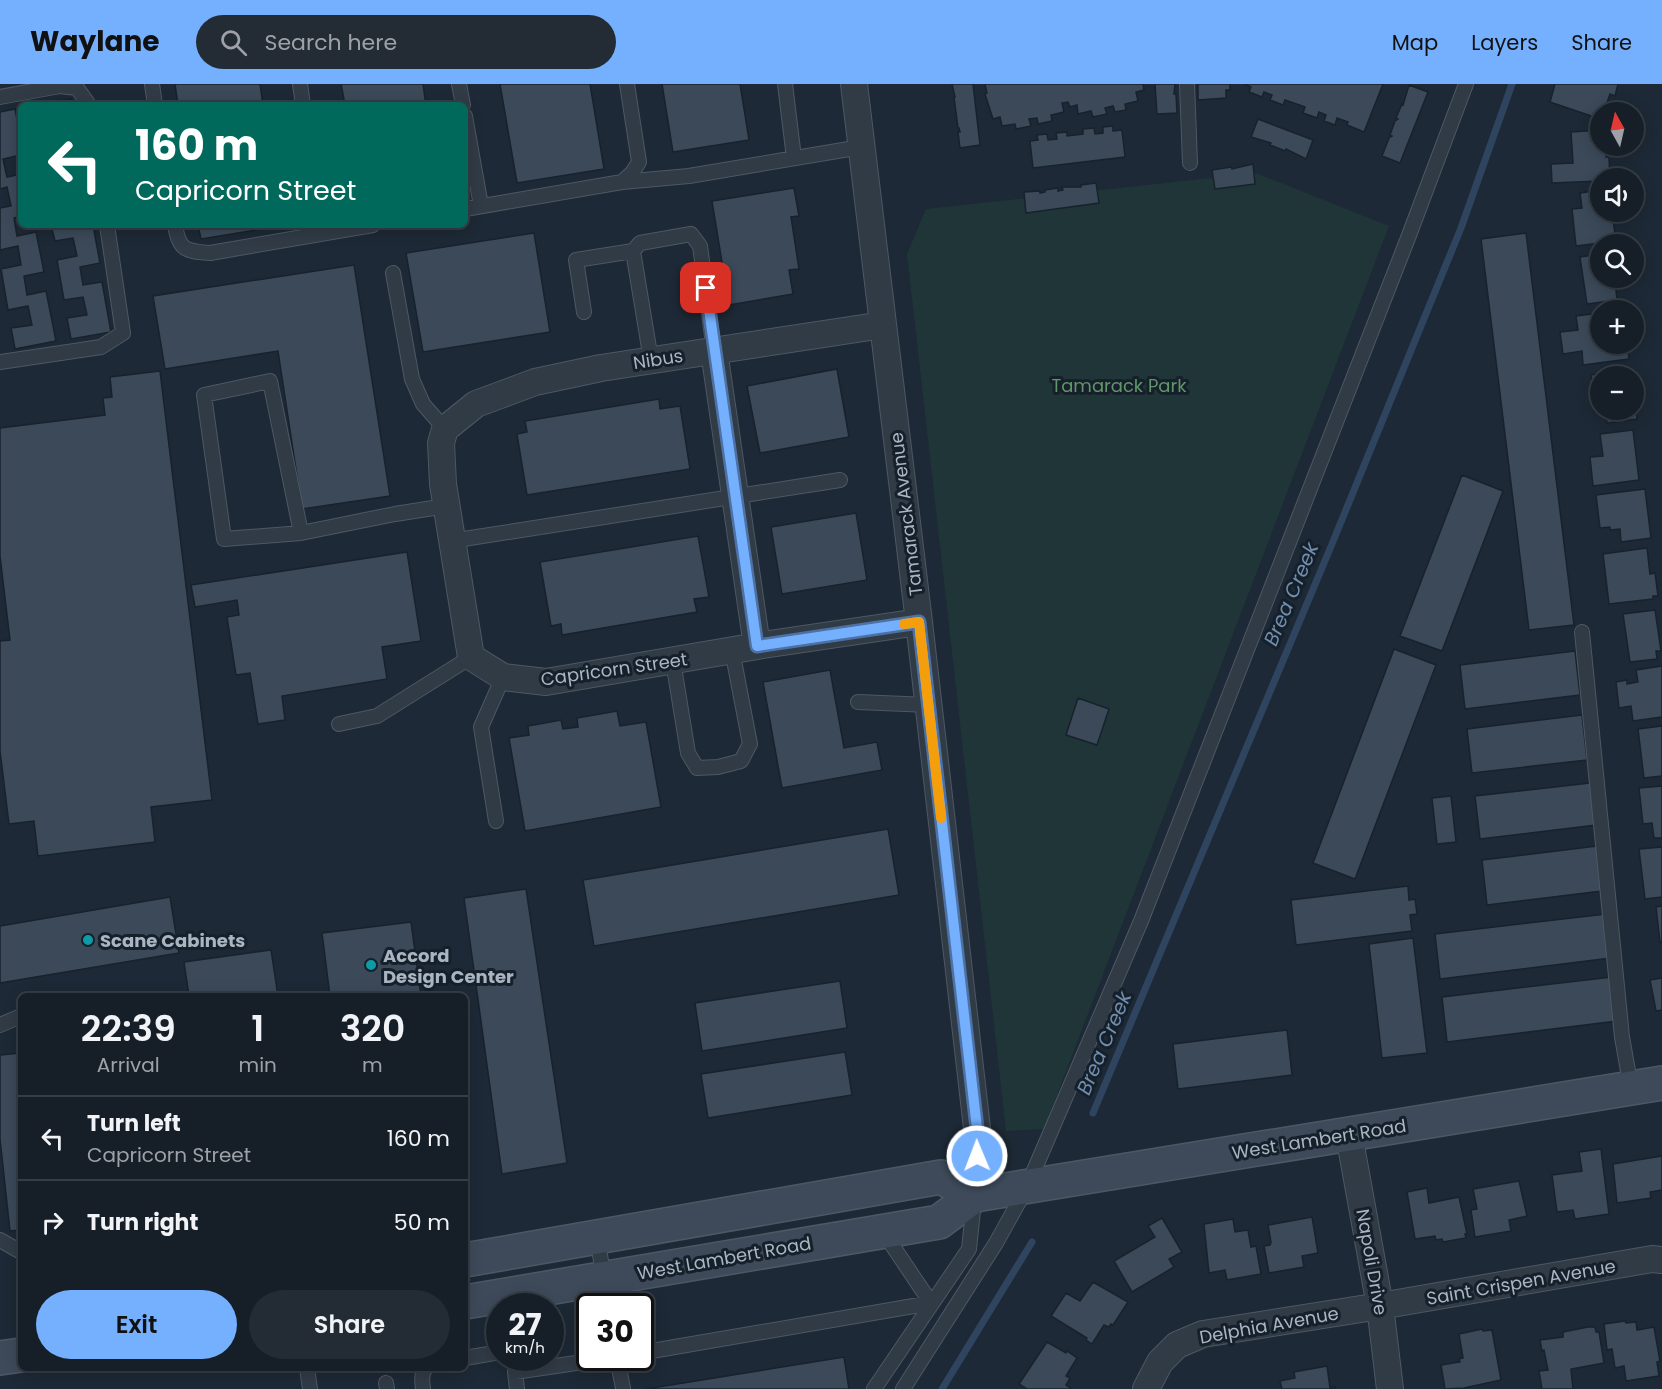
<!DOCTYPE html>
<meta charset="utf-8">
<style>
body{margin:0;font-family:Poppins,sans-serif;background:#232c34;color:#f1f3f6;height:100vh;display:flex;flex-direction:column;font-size:22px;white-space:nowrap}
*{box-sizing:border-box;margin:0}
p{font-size:20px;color:#9ea2a8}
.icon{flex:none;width:33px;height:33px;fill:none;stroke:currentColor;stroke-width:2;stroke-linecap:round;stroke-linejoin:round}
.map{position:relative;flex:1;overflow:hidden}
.panel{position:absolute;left:18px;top:909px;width:450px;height:378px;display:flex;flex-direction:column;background:#161f28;border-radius:9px;box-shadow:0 3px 15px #0003,0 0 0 2px #353d45}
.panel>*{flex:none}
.guide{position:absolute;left:18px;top:18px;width:450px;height:126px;border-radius:9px;box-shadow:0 3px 15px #0003,0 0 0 2px #353d45;background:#00695c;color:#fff;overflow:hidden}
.needle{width:39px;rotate:352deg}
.fabs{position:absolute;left:1590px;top:18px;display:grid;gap:12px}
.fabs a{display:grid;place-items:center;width:54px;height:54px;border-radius:50%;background:#161f28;box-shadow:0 3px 15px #0003,0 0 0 2px #353d45;font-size:30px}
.speed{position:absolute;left:486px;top:1209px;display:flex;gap:12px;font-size:30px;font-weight:700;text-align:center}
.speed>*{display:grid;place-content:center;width:78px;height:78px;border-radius:50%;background:#161f28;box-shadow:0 3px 15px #0003,0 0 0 2px #353d45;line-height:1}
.speed small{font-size:15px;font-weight:400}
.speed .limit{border:3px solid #111;border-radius:9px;background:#fff;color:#111}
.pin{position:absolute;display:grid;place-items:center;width:51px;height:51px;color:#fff;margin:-26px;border-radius:12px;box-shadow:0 3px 9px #0006}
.me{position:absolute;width:66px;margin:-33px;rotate:359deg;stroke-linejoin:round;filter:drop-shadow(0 0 4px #0008)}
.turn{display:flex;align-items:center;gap:21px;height:126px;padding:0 18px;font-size:27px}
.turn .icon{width:78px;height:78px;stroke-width:2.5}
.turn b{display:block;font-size:42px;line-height:51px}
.eta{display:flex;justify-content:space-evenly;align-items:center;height:102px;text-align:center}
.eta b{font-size:36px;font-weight:600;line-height:42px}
.cta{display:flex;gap:12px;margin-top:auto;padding:12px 18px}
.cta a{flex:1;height:69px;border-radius:36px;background:#75b0fe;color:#111;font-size:24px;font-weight:600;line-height:69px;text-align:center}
.cta a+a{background:#232c34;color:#f1f3f6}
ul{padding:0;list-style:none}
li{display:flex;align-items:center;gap:18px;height:84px;padding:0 18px;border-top:2px solid #353d45}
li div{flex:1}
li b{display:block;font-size:22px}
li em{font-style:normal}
header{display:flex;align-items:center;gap:36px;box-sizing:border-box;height:84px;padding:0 30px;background:#75b0fe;color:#111}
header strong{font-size:28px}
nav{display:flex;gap:33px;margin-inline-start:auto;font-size:21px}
.search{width:420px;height:54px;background:#232c34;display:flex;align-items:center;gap:15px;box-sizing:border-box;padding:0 21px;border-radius:33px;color:#9ea2a8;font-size:22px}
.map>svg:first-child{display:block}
</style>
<header>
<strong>Waylane</strong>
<div class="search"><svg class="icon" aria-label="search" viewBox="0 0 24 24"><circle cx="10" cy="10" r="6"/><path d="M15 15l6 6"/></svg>Search here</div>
<nav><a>Map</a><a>Layers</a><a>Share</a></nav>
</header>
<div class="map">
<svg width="1662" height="1305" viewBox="0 0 1662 1305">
<rect width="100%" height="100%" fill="#1d2936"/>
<path fill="#1f3537" d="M 1256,89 L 1389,142 L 1044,1045 L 1006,1047 L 907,170 L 926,125 Z"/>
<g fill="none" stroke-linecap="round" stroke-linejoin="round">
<path stroke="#2f455f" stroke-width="7" d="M 1093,1029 L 1332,460 L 1461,144 L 1512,0
M 942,1305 L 1032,1158"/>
</g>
<path fill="#3b4959" stroke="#18222c" stroke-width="1.5" d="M 175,0 L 260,0 L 263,21 L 178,21 Z
M 341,0 L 423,0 L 426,21 L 345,21 Z
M 500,0 L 590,0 L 604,85 L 517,99 Z
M 662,0 L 740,0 L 749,56 L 673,68 Z
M 952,0 L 973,0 L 980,61 L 960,64 L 958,48 L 960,48 L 959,44 L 958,44 L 954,13 L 955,13 Z
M 985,0 L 1143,0 L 1144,6 L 1136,8 L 1138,17 L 1125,20 L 1126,26 L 1115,28 L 1113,22 L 1105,24 L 1107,30 L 1093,33 L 1091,27 L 1078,30 L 1077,21 L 1070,23 L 1068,18 L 1062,19 L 1064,28 L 1051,31 L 1052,37 L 1038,40 L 1037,34 L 1029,35 L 1031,42 L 1016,45 L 1015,40 L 1002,42 L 1000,33 L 993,35 L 985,10 L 987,9 Z
M 1155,0 L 1175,0 L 1174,10 L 1176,10 L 1177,29 L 1157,30 Z
M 1198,0 L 1230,0 L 1230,6 L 1226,6 L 1226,14 L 1198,16 Z
M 1244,0 L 1383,0 L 1364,48 L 1347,41 L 1348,38 L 1337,34 L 1335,41 L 1324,37 L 1326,31 L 1319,28 L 1317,34 L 1303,29 L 1305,23 L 1285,16 L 1283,21 L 1270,16 L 1272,11 L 1264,8 L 1262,13 L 1249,8 L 1251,3 Z
M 1555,0 L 1618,0 L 1615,12 L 1610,10 L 1604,28 L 1600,28 L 1600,35 L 1550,18 Z
M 1409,1 L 1428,8 L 1400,79 L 1382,72 L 1389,54 L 1392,52 L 1390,51 L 1395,37 L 1398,35 L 1396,34 L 1402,20 L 1403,21 Z
M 71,15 L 72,21 L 39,21 Z
M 15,25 L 21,56 L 21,71 L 3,75 L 7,93 L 21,90 L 21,132 L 14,134 L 17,152 L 36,148 L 44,188 L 24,192 L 27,211 L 46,207 L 56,257 L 15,265 L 11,244 L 32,241 L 28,222 L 8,226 L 1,185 L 21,181 L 18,162 L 0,166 L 0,124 L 11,122 L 7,103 L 0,105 L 0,28 Z
M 1258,35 L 1313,56 L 1306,75 L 1286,65 L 1285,67 L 1270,61 L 1271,59 L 1251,53 Z
M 1113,42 L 1113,47 L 1122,46 L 1125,73 L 1033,84 L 1030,57 L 1038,56 L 1037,51 L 1047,50 L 1048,56 L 1057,55 L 1056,49 L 1067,48 L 1067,52 L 1083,50 L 1083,45 L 1094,44 L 1095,50 L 1103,49 L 1103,43 Z
M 1600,46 L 1600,62 L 1605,62 L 1606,73 L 1609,73 L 1610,93 L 1600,94 L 1600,97 L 1552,99 L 1551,80 L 1573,79 L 1571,48 Z
M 1253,80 L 1255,100 L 1215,105 L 1212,86 L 1231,83 L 1232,85 Z
M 1096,99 L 1099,119 L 1026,129 L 1024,108 L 1040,107 L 1040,109 L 1045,108 L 1045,106 L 1058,104 L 1058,107 L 1063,106 L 1062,103 L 1081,103 L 1081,101 Z
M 794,104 L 799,132 L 791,133 L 799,185 L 789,186 L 793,210 L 729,221 L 712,117 Z
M 1600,106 L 1600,128 L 1612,128 L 1616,157 L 1576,162 L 1572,125 L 1582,124 L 1580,109 Z
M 51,141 L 93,141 L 100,179 L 80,183 L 83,201 L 102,198 L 111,248 L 71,255 L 67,234 L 87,231 L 83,213 L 64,216 L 57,176 L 77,172 L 73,154 L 55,157 Z
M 198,141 L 286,141 L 201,155 Z
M 534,149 L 550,248 L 423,268 L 406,169 Z
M 1526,149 L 1574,541 L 1529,546 L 1481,155 Z
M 1600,170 L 1600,194 L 1617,194 L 1615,195 L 1617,216 L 1587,220 L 1580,173 Z
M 354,181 L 390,412 L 302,425 L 278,267 L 165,285 L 153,212 Z
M 1600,229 L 1600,260 L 1627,260 L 1629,275 L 1583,281 L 1582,267 L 1563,270 L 1560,248 L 1578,246 L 1576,232 Z
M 837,285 L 849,353 L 760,369 L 747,302 Z
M 1631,286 L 1632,292 L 1600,292 L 1600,326 L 1634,326 L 1634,307 L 1637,335 L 1607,339 L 1605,326 L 1596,327 L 1591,291 Z
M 160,287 L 212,716 L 151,723 L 155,758 L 38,772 L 34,737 L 9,740 L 0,667 L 0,557 L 10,556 L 0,472 L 0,344 L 105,331 L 103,314 L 112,313 L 110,293 Z
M 659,315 L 660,325 L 680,322 L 690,385 L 527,411 L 517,350 L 527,348 L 525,337 Z
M 1633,346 L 1639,396 L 1593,402 L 1590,373 L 1603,372 L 1600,350 Z
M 1462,391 L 1503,407 L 1442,567 L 1400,552 Z
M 1645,405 L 1651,454 L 1621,458 L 1620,445 L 1610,446 L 1610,443 L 1600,444 L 1596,411 Z
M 856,429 L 867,496 L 782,510 L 771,443 Z
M 698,452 L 709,513 L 694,515 L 697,528 L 562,551 L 561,540 L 551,542 L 540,478 Z
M 1647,464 L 1650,490 L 1655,489 L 1658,512 L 1653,512 L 1653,515 L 1609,520 L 1603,470 Z
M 407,468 L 421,557 L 382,563 L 387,595 L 282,612 L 285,636 L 258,640 L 250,589 L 236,591 L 227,533 L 239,531 L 237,516 L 195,523 L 191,501 Z
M 1655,526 L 1661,567 L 1656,567 L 1657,575 L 1630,578 L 1623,530 Z
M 1394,565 L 1436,581 L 1355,795 L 1313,779 Z
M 1575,567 L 1580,611 L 1465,625 L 1460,581 Z
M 1662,582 L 1662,633 L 1633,637 L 1631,622 L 1619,624 L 1616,598 L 1627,596 L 1627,600 L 1638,598 L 1636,586 Z
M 830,586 L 844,664 L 877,658 L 882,686 L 782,704 L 763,598 Z
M 1078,614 L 1109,625 L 1097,661 L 1066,651 Z
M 617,627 L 620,642 L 646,638 L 661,723 L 525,747 L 509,654 L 529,651 L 528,642 L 561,636 L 563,645 L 578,643 L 577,634 Z
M 1582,631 L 1587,676 L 1472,689 L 1467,645 Z
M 1662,642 L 1662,692 L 1644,694 L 1638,645 Z
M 1590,699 L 1596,741 L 1480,755 L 1475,712 Z
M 1662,702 L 1662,754 L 1654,754 L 1652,739 L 1643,740 L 1639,704 Z
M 1451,712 L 1456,758 L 1437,760 L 1432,714 Z
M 888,745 L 899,811 L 594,862 L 583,796 Z
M 1597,762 L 1602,807 L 1487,821 L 1482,776 Z
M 1662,763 L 1662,813 L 1645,815 L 1639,765 Z
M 1408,802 L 1409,816 L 1415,815 L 1417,830 L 1410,831 L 1412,847 L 1296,861 L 1291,816 Z
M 526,805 L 567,1079 L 502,1090 L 464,814 Z
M 170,813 L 179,869 L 0,899 L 0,842 Z
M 1662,822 L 1662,858 L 1660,858 L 1656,823 Z
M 1606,830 L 1611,874 L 1440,895 L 1435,850 Z
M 411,838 L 421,912 L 330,912 L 322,849 Z
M 1413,854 L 1427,969 L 1382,974 L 1369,860 Z
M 271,866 L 278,912 L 189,912 L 184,878 Z
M 1612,893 L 1617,937 L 1447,958 L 1442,913 Z
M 1662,894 L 1662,926 L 1656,927 L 1650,896 Z
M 840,897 L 847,944 L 702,967 L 695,919 Z
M 1287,946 L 1292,991 L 1178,1005 L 1173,960 Z
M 845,968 L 852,1011 L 708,1034 L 701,990 Z
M 21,969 L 21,1146 L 10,1147 L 0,1055 L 0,971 Z
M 1601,1065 L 1609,1130 L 1575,1135 L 1573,1126 L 1557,1128 L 1552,1091 L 1582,1087 L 1579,1068 Z
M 1662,1072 L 1662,1106 L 1650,1108 L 1651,1114 L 1617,1119 L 1613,1080 Z
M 1519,1097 L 1527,1132 L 1509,1136 L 1511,1147 L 1475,1153 L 1471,1126 L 1477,1125 L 1473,1105 Z
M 1427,1104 L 1429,1119 L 1459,1113 L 1467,1150 L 1465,1150 L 1466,1154 L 1443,1158 L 1442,1155 L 1436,1156 L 1435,1152 L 1415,1155 L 1407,1108 Z
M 1312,1133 L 1318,1169 L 1302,1172 L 1304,1183 L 1269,1189 L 1264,1162 L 1270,1161 L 1271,1158 L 1268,1141 Z
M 1162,1134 L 1182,1168 L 1169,1175 L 1174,1183 L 1132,1208 L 1114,1177 L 1155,1153 L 1148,1142 Z
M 1233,1135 L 1235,1148 L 1248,1146 L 1251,1163 L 1256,1162 L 1261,1190 L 1227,1196 L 1225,1186 L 1209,1189 L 1204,1140 Z
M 1093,1198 L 1128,1218 L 1113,1241 L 1111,1240 L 1109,1243 L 1104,1241 L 1092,1260 L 1086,1256 L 1087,1254 L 1051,1232 L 1066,1209 L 1080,1217 Z
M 1625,1237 L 1626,1239 L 1636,1238 L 1637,1246 L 1654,1243 L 1660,1277 L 1657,1278 L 1659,1292 L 1626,1297 L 1624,1282 L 1615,1284 L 1612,1265 L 1607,1266 L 1604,1240 Z
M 1588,1243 L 1595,1243 L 1596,1248 L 1599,1248 L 1604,1279 L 1571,1285 L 1573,1305 L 1542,1305 L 1539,1287 L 1548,1286 L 1544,1266 L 1542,1267 L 1540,1256 L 1563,1253 L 1563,1248 Z
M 1482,1245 L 1483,1247 L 1492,1246 L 1501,1296 L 1464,1304 L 1445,1305 L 1441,1281 L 1460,1278 L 1459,1275 L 1463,1274 L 1459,1250 Z
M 1047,1258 L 1066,1269 L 1067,1267 L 1077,1274 L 1066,1292 L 1070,1294 L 1066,1301 L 1072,1305 L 1027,1305 L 1019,1300 Z
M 844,1273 L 849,1305 L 646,1305 Z
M 1327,1282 L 1330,1304 L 1335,1303 L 1335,1305 L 1282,1305 L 1280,1297 L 1295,1294 L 1294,1288 Z"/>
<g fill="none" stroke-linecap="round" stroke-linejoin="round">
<g stroke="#4e5864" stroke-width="16">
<path id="lane" d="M 152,0 L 155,21
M 300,0 L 303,21
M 459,0 L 463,21
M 785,0 L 794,74
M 1187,0 L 1190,79
M 0,13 L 60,2 L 77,4 L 89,21
M 465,32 L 481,122
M 622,98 L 689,92 L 861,63
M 465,125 L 622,98 L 632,89 L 639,78 L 627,0
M 175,141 C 179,167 186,167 210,169 L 373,141
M 393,189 L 412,295 L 423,320 L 445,345
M 584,228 L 576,176 L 633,167
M 651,276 L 633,167 L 640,159 L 691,150 L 700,162 L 714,267
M 0,278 L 101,263 L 123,249 L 107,141
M 301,449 L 270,297 L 204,311 L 224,455 L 301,449 L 395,430 L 446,422
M 451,457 L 840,396
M 1582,548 L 1622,953 L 1631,1004
M 673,577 L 688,669 L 697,684 L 718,683 L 741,677 L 750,660 L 732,566
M 858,618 L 929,621
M 339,640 L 377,632 L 471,573
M 496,737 L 481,643 L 503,593
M 0,941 L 21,932
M 884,1149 L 931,1219
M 597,1154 L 609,1222
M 0,1156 L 21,1168
M 640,1269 L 931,1219
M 465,1274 L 500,1268
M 617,1274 L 623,1304
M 307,1284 L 310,1305
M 386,1299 L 387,1305
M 423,1305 C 422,1297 421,1290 426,1284
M 517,1305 L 515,1288 L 610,1274
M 874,1305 L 969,1165 L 974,1117
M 903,1305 L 996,1159 L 1027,1103 L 1141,837 L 1408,154 L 1466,0"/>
</g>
<g stroke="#4e5864" stroke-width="28">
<path id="street" d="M 854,0 L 919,538 L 978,1053 L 975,1111
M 883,241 L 601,284 L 535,298 L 476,320 L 445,345 L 441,359 L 443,400 L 471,573 L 503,593 L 546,598 L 763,561 L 919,538
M 714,267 L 757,562
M 1349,1051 L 1380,1222 L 1390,1305
M 1146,1305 L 1160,1278 L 1177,1261 L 1203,1250 L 1380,1222 L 1652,1175 L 1662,1176"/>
</g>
<g stroke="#4e5864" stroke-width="36">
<path id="secondary" d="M 465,1176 L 941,1093 L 975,1111
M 465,1218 L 939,1138 L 975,1111 L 1662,999
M 0,1274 L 21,1271"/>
</g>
<use href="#lane" stroke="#313b46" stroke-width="14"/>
<use href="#street" stroke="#313b46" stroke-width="26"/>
<use href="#secondary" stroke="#3e4a5a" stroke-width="33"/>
</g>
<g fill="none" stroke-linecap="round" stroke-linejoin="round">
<g stroke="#4c72a5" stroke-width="15">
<path id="route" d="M 706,204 L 757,562 L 919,538 L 978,1053 L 977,1072"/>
</g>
<use href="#route" stroke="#75b0fe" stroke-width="10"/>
<path stroke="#f59e0b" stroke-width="10" d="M 904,540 L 919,538 L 941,734"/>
</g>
<g fill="#0f9aa8" stroke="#16202a" stroke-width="2">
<circle cx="88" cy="856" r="6"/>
<circle cx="371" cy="881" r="6"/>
</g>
<g text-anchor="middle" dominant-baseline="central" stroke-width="6" stroke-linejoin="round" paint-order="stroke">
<g font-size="18" fill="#aab5c4" stroke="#16202a">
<text transform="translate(658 275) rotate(-9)">Nibus</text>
<text transform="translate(906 430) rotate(-97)">Tamarack Avenue</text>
<text transform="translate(614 585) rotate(-8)">Capricorn Street</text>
<text transform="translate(1319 1055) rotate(-9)">West Lambert Road</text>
<text transform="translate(724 1174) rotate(-10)">West Lambert Road</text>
<text transform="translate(1372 1178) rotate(80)">Napoli Drive</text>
<text transform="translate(1521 1198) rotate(-10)">Saint Crispen Avenue</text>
<text transform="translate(1269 1241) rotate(-10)">Delphia Avenue</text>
</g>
<g font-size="18" fill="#61956a" stroke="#16202a">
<text x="1119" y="301">Tamarack Park</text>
</g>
<g font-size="18" font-weight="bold" fill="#aab5c4" stroke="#16202a" text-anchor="start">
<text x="100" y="856">Scane Cabinets</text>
<text x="383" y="871">Accord<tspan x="383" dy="21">Design Center</tspan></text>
</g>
<g font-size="20" font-style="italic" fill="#708eaf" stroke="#16202a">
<text transform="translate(1291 510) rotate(-67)">Brea Creek</text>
<text transform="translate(1104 959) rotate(-67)">Brea Creek</text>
</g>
</g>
</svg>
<div class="fabs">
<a><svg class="needle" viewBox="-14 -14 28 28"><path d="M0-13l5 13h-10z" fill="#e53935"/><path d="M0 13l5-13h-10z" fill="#9ea2a8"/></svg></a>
<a><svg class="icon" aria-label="sound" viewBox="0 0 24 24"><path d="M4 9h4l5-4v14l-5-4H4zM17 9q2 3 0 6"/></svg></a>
<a><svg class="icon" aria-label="search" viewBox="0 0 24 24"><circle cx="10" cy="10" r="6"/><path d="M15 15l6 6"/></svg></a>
<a>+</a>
<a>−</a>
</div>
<div class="speed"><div>27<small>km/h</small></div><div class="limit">30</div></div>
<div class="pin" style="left:706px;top:204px;background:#d93025"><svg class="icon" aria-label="arrive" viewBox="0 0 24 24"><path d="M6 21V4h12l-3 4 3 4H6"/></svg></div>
<svg class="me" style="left:977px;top:1072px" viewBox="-20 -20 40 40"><circle r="17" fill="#75b0fe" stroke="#fff" stroke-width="3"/><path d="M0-11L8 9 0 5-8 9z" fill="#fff"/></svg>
<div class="guide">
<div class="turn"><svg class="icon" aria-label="left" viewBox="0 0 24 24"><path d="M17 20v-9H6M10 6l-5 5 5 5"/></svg><div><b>160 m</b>Capricorn Street</div></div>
</div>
<section class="panel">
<div class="eta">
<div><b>22:39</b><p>Arrival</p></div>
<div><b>1</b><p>min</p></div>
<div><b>320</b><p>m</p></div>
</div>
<ul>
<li><svg class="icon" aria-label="left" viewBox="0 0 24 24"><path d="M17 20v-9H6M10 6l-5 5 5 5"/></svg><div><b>Turn left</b><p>Capricorn Street</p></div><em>160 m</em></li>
<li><svg class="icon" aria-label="right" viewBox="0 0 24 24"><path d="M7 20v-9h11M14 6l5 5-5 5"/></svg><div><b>Turn right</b></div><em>50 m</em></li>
</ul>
<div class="cta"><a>Exit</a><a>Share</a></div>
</section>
</div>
